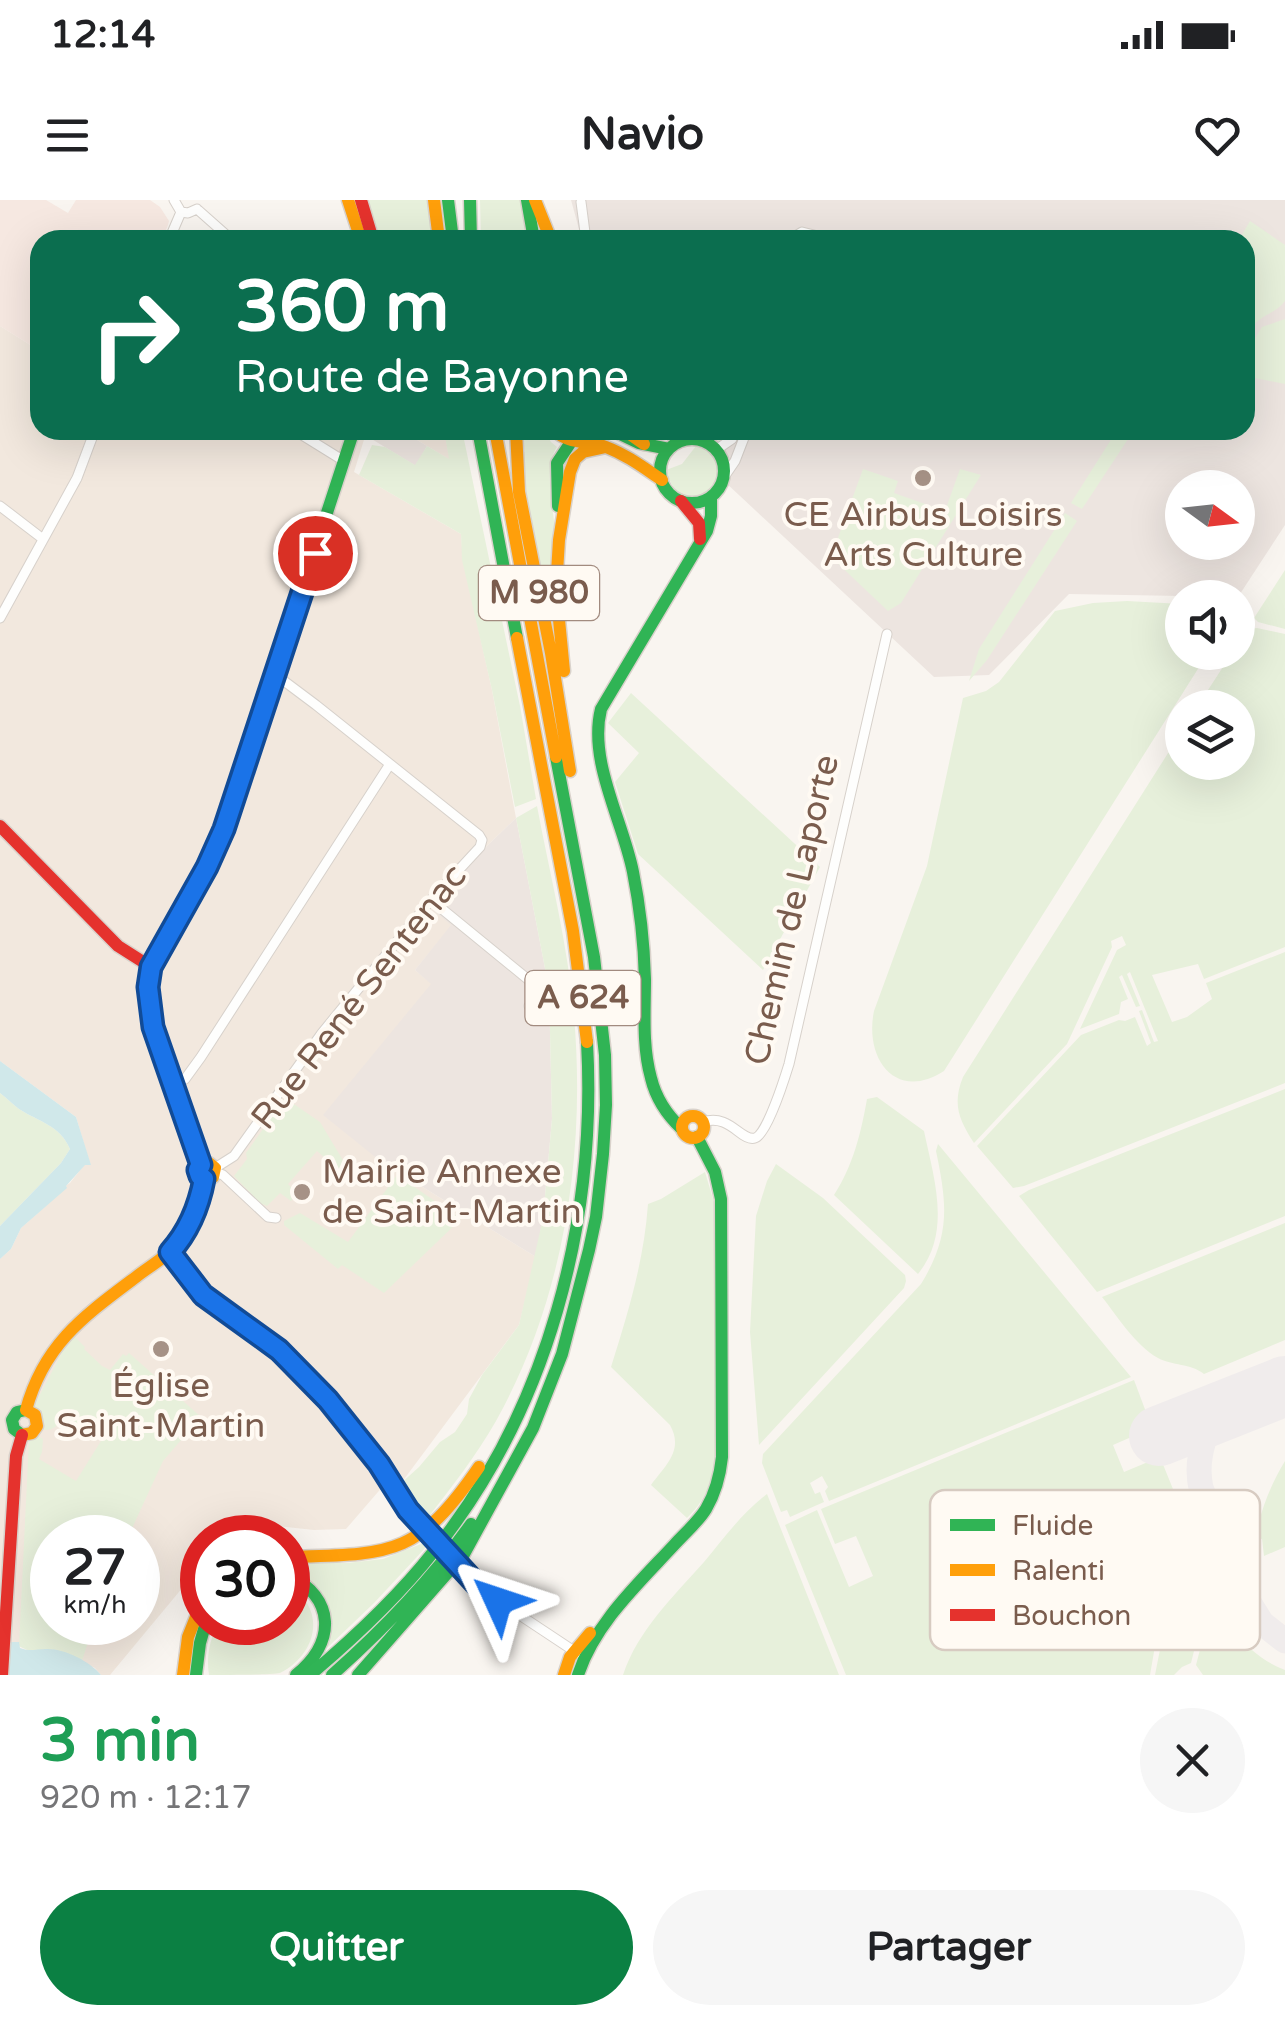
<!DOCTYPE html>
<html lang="fr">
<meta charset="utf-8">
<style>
body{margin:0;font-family:"Varela Round",sans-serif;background:#f6f6f6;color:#202124;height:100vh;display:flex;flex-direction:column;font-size:38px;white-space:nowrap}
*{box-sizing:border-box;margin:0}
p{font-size:32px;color:#757577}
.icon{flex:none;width:55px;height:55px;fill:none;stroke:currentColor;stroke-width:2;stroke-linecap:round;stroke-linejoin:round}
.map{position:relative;height:1475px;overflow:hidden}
.side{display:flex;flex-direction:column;background:#fff;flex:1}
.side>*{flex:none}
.hud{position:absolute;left:30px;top:30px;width:1225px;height:210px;border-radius:30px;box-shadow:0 10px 40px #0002;background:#0b6e4f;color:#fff;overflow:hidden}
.needle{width:65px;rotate:105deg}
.buttons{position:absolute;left:1165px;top:270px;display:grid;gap:20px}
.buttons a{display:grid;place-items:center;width:90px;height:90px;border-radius:50%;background:#fff;box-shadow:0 10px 40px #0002;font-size:50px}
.speed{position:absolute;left:30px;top:1315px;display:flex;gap:20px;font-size:50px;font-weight:700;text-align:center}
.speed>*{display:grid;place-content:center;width:130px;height:130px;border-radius:50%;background:#fff;box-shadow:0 10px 40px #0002;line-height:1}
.speed small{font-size:25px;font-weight:400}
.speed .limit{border:15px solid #d22;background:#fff;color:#111}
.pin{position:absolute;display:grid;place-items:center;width:85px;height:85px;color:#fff;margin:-42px;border:5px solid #fff;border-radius:50%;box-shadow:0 2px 10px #0007}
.me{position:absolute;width:110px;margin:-55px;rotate:312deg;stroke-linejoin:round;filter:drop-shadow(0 0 8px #0008)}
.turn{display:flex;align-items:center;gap:35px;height:210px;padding:0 40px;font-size:45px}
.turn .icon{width:130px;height:130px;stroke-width:2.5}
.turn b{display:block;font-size:70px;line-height:85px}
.round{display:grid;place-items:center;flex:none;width:105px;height:105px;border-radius:52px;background:#f6f6f6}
.summary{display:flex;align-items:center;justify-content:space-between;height:170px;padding:0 40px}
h1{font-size:60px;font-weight:700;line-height:75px;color:#1e9e55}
.button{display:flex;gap:20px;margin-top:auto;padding:20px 40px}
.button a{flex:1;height:115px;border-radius:60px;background:#0b8043;color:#fff;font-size:40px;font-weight:700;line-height:115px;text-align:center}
.button a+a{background:#f6f6f6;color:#202124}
.status{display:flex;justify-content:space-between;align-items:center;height:70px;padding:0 50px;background:#fff;direction:ltr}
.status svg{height:28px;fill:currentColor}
header{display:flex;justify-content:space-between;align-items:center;height:130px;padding:0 40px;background:#fff;font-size:45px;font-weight:700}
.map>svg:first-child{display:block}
</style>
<div class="status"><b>12:14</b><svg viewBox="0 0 49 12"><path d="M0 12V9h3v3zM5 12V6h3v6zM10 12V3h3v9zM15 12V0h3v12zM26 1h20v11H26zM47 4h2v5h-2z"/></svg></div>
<header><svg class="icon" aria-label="menu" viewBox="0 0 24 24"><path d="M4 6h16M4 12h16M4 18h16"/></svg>Navio<svg class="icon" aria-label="heart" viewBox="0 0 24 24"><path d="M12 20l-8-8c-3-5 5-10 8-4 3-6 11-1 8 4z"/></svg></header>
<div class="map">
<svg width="1285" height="1475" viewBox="0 0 1285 1475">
<rect width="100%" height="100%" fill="#f9f5f0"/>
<path fill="#f2e8de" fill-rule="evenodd" d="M 0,126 L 40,151 L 40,230 L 367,230 L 354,272 L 461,334 L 463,360 L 492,490 L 516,618 L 489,644 L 433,708 L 452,725 L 415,770 L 432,784 L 379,960 L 536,1057 L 519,1125 L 393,1294 L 384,1285 L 346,1329 L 314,1330 L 277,1326 L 256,1337 L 202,1338 L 202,1366 L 198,1369 L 110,1475 L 101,1475 L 95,1468 L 65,1453 L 43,1448 L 33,1451 L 19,1446 L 19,1442 L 0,1442 L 0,1059 L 11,1049 L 21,1028 L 66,988 L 65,986 L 70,983 L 85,964 L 90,964 L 76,917 L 0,861 ZM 52,1338 L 138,1338 L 138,1422 L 52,1422 Z
M 401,230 L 444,230 L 450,260 L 427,246 Z"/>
<path fill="#f6e8e1" d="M 0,0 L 46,0 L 68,13 L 76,0 L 150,0 L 160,7 L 169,21 L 168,25 L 162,40 L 40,40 L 40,151 L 0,126 Z"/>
<path fill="#ede5e0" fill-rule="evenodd" d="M 571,0 L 1285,0 L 1285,325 L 1238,397 L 1069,394 L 989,475 L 934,477 L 725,282 L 727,268 L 720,249 L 693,230 L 1245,230 L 1245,40 L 582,40 ZM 1182,288 L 1238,288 L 1238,342 L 1182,342 Z
M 367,230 L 401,230 L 427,246 L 416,266 L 365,235 Z
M 516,618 L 549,789 L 552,919 L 543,1018 L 536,1057 L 379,960 L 323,915 L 431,784 L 415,770 L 451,725 L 432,709 L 489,644 Z"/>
<path fill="#e7f0db" d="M 368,0 L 428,0 L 434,40 L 381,40 Z
M 480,0 L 523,0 L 529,40 L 481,40 Z
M 1250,21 L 1285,45 L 1285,101 C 1276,114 1259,115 1251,129 L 1245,125 L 1245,40 L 1239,40 Z
M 1285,119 L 1285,184 L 1245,176 L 1245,155 L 1262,127 Z
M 444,230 L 462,230 L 520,506 L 536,599 L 515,607 L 492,490 L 462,360 L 461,334 L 359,275 L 372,245 L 385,247 L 415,265 L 427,246 L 449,259 Z
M 521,230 L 544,230 L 551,242 L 557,247 C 542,269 555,314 556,341 C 556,365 554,389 554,413 L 548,413 L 524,281 L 521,253 L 525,252 Z
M 1117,230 L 1134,230 L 1082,309 L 1071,303 Z
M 696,246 C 755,259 685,339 666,270 L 682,264 Z
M 863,269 L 898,281 L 894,293 L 945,311 L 960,269 L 981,275 L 901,403 L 888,411 L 831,357 Z
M 1065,313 L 1077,321 L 987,460 L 969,481 L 979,449 Z
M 1285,370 L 1285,429 L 1258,422 L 1254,418 Z
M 1127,401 L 1182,404 L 1182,452 L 1208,453 L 944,871 C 896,902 864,859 874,811 L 927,666 L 963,498 L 986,491 L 999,482 L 1055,411 L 1093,403 Z
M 1257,428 L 1285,434 L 1285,747 L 1204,779 L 1198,764 L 1152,775 L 1172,822 L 1187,817 L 1212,799 L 1206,783 L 1285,752 L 1285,883 L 1024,986 L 1013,988 L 977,946 L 1081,835 L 1119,820 L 1125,821 L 1135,817 L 1147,846 L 1151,843 L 1139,811 L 1142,810 L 1154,842 L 1158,841 L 1130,772 L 1127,774 L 1140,806 L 1136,807 L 1122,775 L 1119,777 L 1128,799 L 1121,802 L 1119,814 L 1080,829 L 1117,750 L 1126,745 L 1122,736 L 1111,741 L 1112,747 L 1067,844 L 974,943 C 959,920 952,904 963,877 L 1182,531 L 1182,562 L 1238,562 L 1238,508 L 1197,507 L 1232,453 L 1238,452 L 1238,444 L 1247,429 Z
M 631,493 L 820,667 L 763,770 L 638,654 L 615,582 L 639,553 L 608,523 Z
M 537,606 C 550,675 568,745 574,816 C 586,954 564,1099 496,1221 C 476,1256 451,1288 426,1320 L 399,1285 L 419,1267 L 440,1242 L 455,1232 L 467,1214 L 469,1199 L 482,1175 L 519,1125 L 543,1018 L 552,919 L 549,789 L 516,618 Z
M 1285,889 L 1285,1016 L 1097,1092 L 1019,996 L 1029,990 Z
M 0,893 C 7,898 12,904 19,909 C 39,922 60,925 70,949 L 61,963 L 0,1026 Z
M 877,897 L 924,931 C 934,979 952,1032 918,1074 L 834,995 C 853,966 861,933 867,899 Z
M 285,898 L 320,922 L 344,962 L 338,969 L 317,951 L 288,984 L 297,994 L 291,1001 L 280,993 L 267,1006 L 260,1003 L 234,976 L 247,959 L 246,953 Z
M 938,944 L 1131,1177 L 829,1301 L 825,1291 L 828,1287 L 822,1276 L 810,1283 L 815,1294 L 820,1292 L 824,1302 L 790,1317 L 787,1310 L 781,1312 L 762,1263 L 763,1254 L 921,1084 C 951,1035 947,1004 936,951 Z
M 776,964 L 823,998 L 905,1075 L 906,1081 L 904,1088 L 759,1245 L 750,1132 L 756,1016 L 767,981 Z
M 705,972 L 714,1002 L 715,1264 C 710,1286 704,1302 687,1318 L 651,1285 C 666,1265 684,1250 670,1225 L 611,1167 C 628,1113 644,1061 648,1004 L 661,999 Z
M 397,975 L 461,1019 L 384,1093 L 342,1065 L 338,1069 L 284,1025 L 284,1021 L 300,1013 L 348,1042 Z
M 1285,1023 L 1285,1140 L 1204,1174 C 1190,1163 1173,1166 1158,1158 C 1135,1145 1118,1117 1102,1097 Z
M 74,1136 L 85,1147 L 84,1149 L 102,1166 L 110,1170 L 123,1154 L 126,1156 L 129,1153 L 201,1217 L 163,1261 L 128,1337 L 52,1338 L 52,1422 L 106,1423 L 105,1427 L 91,1433 L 82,1461 C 61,1450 52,1449 29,1451 L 19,1446 L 29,1240 L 36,1235 L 43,1239 L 42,1252 L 39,1259 L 76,1281 L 101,1241 L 64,1218 C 59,1225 52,1231 43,1230 L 34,1206 L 67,1143 Z
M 1134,1180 L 1152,1228 L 1113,1245 L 1124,1272 L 1160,1257 L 1209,1378 L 1207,1383 L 1169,1404 L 1160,1417 L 1150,1475 L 846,1475 L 785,1325 L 817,1310 L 849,1387 L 873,1376 L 856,1336 L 835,1344 L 821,1309 Z
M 1285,1261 L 1285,1347 L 1264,1356 L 1262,1339 L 1255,1338 C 1261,1310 1270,1286 1285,1261 Z
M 767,1294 L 839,1475 L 623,1475 C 638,1430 673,1397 704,1362 C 724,1338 742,1313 767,1294 Z
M 426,1342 L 428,1345 L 374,1403 L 327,1448 L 330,1432 L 291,1369 L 295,1363 L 347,1363 L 383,1359 Z
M 288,1386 C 327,1407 318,1454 280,1473 C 270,1475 224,1475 209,1475 C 206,1455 210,1442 217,1423 L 288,1422 Z
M 1206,1391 L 1202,1419 L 1191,1463 L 1182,1467 L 1174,1475 L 1155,1475 L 1166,1419 L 1174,1408 Z
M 1212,1391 L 1215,1393 C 1230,1427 1248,1456 1285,1470 L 1285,1475 L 1203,1475 L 1196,1465 L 1208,1419 L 1208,1398 Z"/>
<path fill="#d0e8ea" d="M 0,861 L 76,917 L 91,965 L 85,965 L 66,986 L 67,988 L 21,1028 L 11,1049 L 0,1059 L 0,1026 L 61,963 L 70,949 C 60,925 39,922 19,909 C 12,904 7,898 0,893 Z
M 0,1442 L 19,1442 L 20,1448 C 31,1452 35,1449 46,1449 C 63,1448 90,1461 101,1475 L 0,1475 Z"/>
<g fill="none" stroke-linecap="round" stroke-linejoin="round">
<path stroke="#f0ecec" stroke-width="25" d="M 1212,1215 C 1204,1240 1195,1261 1201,1288 L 1250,1404 L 1262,1423 L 1285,1441"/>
<path stroke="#f0ecec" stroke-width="60" d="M 1159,1236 L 1285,1186"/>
<g stroke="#d7d1cb" stroke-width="11">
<path id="street" d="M 174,0 L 181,12 L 188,13 L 197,9
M 581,2 L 586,40
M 197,9 L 232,40
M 169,40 L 181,12
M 789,40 L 802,32 L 814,35 L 819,40
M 294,230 L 344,261
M 691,230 L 692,239
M 679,242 L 682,230
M 716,250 L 732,239 L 735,230
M 722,280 L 735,261 L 747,230
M 0,306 L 43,339
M 0,418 L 77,278 L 95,230
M 431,700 L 530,781 C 537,791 538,797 529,806
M 172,886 L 185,879 L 201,857 L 390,564
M 703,922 C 730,913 741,942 755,938 C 767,935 785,877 789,864 L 887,434
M 215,968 L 234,956 L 322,833 L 431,700 L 480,647 L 482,640 L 479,635 L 316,505 L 276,475
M 215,972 L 223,975 L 268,1017 L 276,1018
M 170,1052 L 203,1095 L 279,1150 L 328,1200 L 379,1263 L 414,1317
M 467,1375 L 488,1394 L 577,1453"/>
</g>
<g stroke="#d9d2cb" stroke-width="15">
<path id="fast" d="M 448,0 L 453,40
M 470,0 L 471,40
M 527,0 L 534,40
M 478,230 L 517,438
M 612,230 L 639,243 L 669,249
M660 271a32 32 0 1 1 64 0a32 32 0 1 1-64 0Z
M 558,306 L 557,263 L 571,242
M 224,628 L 354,230
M 682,929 C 666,914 656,899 651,878 C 642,846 645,811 645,779 C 644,743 640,707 633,672 C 623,621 588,561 601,509 L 707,331 L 711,316 L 711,297
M 22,1235 L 14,1229 L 12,1220 L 17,1212 L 26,1210
M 288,1374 C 336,1399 336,1442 296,1475
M 196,1475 L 200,1443 L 206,1422
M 310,1475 C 355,1437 398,1397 434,1351 C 548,1209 597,1022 587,842
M 332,1475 C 384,1429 431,1380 471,1324
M 358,1475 L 464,1354 L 533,1228 L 562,1154 L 589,1050 L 596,1017 L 603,954 L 606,905 L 605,855 L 594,757 L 556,557
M 578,1475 C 595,1423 639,1383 675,1344 C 685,1333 698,1322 706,1309 C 716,1292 720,1276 722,1257 L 721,999 L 715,972 L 697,937"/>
</g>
<g stroke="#d9d2cb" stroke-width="15">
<path id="slow" d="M 348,0 L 361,40
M 434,0 L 439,40
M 535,0 L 551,40
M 495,230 L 556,557
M 516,230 L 519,292 L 551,453 L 570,571
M 554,230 C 569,245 588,240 606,247 C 627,255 644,268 662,280
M 624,230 L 644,244
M 517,438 L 573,731 L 587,842
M 564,471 L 556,389 L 559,340 L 570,272 L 575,259 L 583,252 L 606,247
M682 927a11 11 0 1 1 22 0a11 11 0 1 1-22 0Z
M 201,965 L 209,963 L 215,968 L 213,977 L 204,979
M 26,1210 C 44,1144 84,1116 136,1077 C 150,1066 167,1057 178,1043 C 193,1025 199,1001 204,979 L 199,973 L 201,965 L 153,827 L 148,794 L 151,767 L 220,640 L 224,628
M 22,1235 L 32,1233 L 37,1226 L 35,1215 L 26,1210
M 288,1357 C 392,1354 417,1357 479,1267
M 183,1475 L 188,1437 L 202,1402
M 564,1475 L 570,1457 L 590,1433"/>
</g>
<g stroke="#d9d2cb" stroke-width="15">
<path id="jam" d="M 361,0 L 373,40
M 681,301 L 699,323 L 700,339
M 0,626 L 118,746 L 151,767
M 2,1475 L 16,1256 L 22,1235"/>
</g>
<use href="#street" stroke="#fefefd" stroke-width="9"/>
<use href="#fast" stroke="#30b455" stroke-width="12"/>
<use href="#slow" stroke="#ff9f0a" stroke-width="12"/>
<use href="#jam" stroke="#e5322d" stroke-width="12"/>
<g stroke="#d7d1cb" stroke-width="11" stroke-linecap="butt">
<path id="street-bridge" d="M 414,1317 L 467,1375"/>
</g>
<use href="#street-bridge" stroke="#fefefd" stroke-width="9"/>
</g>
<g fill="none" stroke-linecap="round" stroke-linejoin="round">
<g stroke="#114b97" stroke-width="25">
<path id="route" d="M 315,353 L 224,629 L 207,667 L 151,767 L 148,787 L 153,827 L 201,965 L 198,970 L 200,976 L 204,979 C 199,1006 188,1032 170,1052 L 203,1095 L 279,1150 L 328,1200 L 379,1264 L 408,1310 L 478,1386 L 498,1401"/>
</g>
<use href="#route" stroke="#1a73e8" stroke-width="18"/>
</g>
<g fill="#a69286" stroke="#fffaf3" stroke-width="4">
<circle cx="923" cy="278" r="10"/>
<circle cx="302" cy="992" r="10"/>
<circle cx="161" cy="1149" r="10"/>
</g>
<g text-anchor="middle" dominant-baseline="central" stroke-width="8" stroke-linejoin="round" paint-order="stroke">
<g fill="#fffaf3" stroke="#a28b7f" stroke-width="2.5">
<rect x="479" y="366" width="120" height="54" rx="8"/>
<rect x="525.5" y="771" width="115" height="54" rx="8"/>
</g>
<g font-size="32" font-weight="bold" fill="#7a5c4d">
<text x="539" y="393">M 980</text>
<text x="583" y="798">A 624</text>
</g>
<g font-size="35" fill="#7a5c4d" stroke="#fffaf3">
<text x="923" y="315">CE Airbus Loisirs<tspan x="923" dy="40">Arts Culture</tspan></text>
<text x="322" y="972" text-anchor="start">Mairie Annexe<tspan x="322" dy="40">de Saint-Martin</tspan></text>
<text x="161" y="1186">Église<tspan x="161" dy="40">Saint-Martin</tspan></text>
</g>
<g font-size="35" fill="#7a5c4d" stroke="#fffaf3">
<text transform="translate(792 710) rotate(-77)">Chemin de Laporte</text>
<text transform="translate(359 797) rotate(-52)">Rue René Sentenac</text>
</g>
</g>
<rect x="930" y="1290" width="330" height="160" rx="15" fill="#fffaf3" stroke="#d7cbc1" stroke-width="2.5"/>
<rect x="950" y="1319" width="45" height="12" fill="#30b455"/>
<rect x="950" y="1364" width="45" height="12" fill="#ff9f0a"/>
<rect x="950" y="1409" width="45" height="12" fill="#e5322d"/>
<g font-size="28" fill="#7a5c4d">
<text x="1012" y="1335">Fluide</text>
<text x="1012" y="1380">Ralenti</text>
<text x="1012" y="1425">Bouchon</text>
</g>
</svg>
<div class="buttons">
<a><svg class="needle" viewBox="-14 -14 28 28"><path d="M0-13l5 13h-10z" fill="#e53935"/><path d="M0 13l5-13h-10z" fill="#757577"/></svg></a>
<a><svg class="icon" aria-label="sound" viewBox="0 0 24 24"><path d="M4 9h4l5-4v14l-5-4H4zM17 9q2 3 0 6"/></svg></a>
<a><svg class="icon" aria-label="layers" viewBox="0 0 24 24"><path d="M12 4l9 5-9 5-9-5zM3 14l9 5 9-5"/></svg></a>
</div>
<div class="speed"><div>27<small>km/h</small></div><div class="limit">30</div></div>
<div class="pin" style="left:315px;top:353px;background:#d93025"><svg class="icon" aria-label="arrive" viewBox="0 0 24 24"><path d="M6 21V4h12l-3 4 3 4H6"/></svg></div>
<svg class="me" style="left:498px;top:1401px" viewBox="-20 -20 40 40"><path d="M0-17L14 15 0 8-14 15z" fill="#1a73e8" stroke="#fff" stroke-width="4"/></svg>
<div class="hud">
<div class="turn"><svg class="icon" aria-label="right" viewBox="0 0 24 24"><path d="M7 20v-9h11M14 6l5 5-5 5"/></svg><div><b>360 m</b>Route de Bayonne</div></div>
</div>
</div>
<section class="side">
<div class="summary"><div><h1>3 min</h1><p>920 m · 12:17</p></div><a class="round"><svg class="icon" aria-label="close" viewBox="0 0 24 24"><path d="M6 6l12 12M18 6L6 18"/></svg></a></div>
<div class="button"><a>Quitter</a><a>Partager</a></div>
</section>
